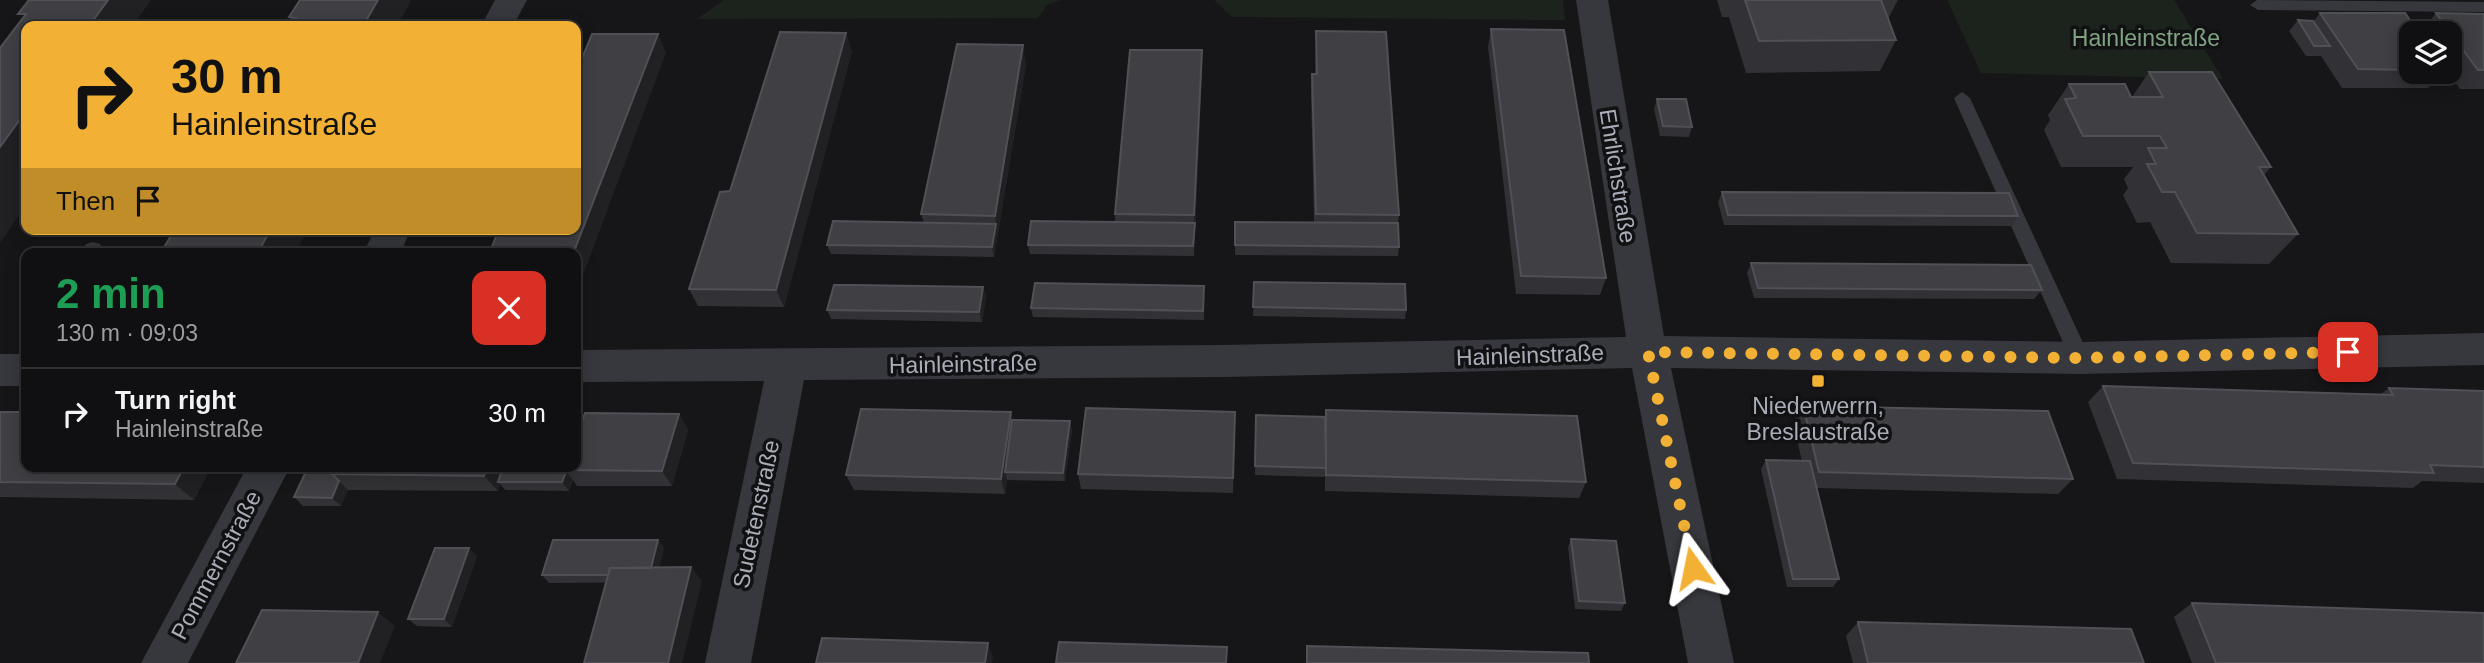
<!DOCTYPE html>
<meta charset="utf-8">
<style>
body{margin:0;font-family:Arial,sans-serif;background:#1e1e20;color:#f1f3f6;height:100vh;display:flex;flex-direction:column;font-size:26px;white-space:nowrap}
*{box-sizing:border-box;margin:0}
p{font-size:23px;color:#9c9d9f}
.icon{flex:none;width:38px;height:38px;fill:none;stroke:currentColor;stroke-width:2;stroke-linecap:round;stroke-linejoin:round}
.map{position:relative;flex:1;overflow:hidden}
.details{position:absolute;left:21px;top:248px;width:560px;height:224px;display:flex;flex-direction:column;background:#101012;border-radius:14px;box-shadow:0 4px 18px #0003,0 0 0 2px #303032}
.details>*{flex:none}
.banner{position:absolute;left:21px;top:21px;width:560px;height:214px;border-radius:14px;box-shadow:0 4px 18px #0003,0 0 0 2px #303032;background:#f2b134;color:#111;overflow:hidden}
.tools{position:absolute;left:2399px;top:21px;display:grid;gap:14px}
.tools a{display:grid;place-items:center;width:63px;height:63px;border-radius:14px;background:#101012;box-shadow:0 4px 18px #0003,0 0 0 2px #303032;font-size:35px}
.pin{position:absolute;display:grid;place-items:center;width:60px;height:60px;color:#fff;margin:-30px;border-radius:14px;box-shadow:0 4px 10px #0006}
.me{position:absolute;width:77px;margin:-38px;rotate:348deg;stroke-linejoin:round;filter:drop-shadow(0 0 5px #0008)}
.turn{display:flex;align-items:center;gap:24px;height:147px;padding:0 35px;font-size:32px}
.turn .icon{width:91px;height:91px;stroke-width:2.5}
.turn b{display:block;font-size:49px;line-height:60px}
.then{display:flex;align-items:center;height:66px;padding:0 35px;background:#0003;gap:14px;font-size:26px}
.round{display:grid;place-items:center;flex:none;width:74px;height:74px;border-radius:14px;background:#1e1e20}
.summary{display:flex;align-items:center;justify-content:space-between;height:119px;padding:0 35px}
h1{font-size:42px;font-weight:700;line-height:52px;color:#1e9e55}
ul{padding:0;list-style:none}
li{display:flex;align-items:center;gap:21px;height:91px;padding:0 35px;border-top:2px solid #303032}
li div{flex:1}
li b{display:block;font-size:26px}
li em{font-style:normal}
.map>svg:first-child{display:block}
</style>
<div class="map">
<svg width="2484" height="663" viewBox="0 0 2484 663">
<rect width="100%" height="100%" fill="#161618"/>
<path fill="#1c231d" d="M 724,0 L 1060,0 L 1047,5 L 1038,18 L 697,19 Z
M 1214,0 L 1563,0 L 1565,20 L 1232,17 Z
M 1947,0 L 2174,0 L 2223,79 L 1981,73 Z"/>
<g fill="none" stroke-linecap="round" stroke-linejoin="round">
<path fill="#37383d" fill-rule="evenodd" d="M 2257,0 L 2484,2 L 2484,12 L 2258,10 L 2250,5 Z
M 1962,92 L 1970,98 L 2090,358 L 2087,364 L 2080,366 L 2073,364 L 2070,358 L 1954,98 Z
M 93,242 L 100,244 L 102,249 L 100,254 L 81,254 L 86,244 Z"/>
<path fill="#37383d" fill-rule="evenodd" d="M 495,0 L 527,0 L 513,26 L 481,26 Z
M 1576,0 L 1608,0 L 1664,336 L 2080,342 L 2484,333 L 2484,365 L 2080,374 L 1671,368 L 1734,663 L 1688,663 L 1632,368 L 1221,377 L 804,380 L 751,663 L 705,663 L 764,381 L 576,382 L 576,350 L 1221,345 L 1626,337 Z
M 375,229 L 411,229 L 400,254 L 363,254 Z
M 0,354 L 26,354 L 26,386 L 0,386 Z
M 247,467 L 290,467 L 188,663 L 141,663 Z"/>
</g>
<path fill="#323236" d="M 300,0 L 411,0 L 397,26 L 291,26 L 293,23 L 289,17 Z
M 1717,0 L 1898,0 L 1888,19 L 1896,40 L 1880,71 L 1746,73 L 1729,17 L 1722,17 Z
M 2320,13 L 2411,22 L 2429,22 L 2436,13 L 2484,14 L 2484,89 L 2460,89 L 2448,72 L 2450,72 L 2450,33 L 2412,33 L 2412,72 L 2444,72 L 2428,88 L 2342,88 L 2321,56 L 2306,56 L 2289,31 L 2298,20 L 2314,21 Z
M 1491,29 L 1606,278 L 1600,295 L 1516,294 L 1488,47 Z
M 1316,31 L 1399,215 L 1398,223 L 1399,247 L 1398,256 L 1235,255 L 1235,222 L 1314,222 L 1311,93 L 1312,74 L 1315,74 Z
M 1202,50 L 1202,69 L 1194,256 L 1030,254 L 1028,245 L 1115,222 L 1115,214 Z
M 852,51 L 784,307 L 698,306 L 689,289 L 730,191 Z
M 1026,64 L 994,257 L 831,254 L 827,245 L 924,223 L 921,214 Z
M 2149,72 L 2271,167 L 2264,175 L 2298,234 L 2269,264 L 2171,263 L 2150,222 L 2137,223 L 2123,195 L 2128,188 L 2124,179 L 2133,167 L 2061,167 L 2044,130 L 2050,120 L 2048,115 L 2069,84 L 2132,97 Z
M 1657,99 L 1692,127 L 1689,137 L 1660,136 L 1654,109 Z
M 1722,192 L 2018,216 L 2012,226 L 1724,225 L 1718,202 Z
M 1751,263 L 2042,290 L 2034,299 L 1754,298 L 1747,273 Z
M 1254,282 L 1406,310 L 1405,319 L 1253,316 Z
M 1204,286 L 1204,320 L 1033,317 L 1031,308 Z
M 983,287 L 986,297 L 982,322 L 831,319 L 827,310 Z
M 2103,386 L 2381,394 L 2389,388 L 2484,391 L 2484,483 L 2422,481 L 2413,488 L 2117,479 L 2088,402 Z
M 1803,406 L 2073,479 L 2058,494 L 1816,488 L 1839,579 L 1833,587 L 1787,587 L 1761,469 L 1766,460 L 1802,461 L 1793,423 Z
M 1326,410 L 1586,482 L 1579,498 L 1325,491 L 1325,477 L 1255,475 L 1256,415 L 1325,417 Z
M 0,412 L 211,467 L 194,500 L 0,497 Z
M 1011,412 L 1012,420 L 1070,421 L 1072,430 L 1065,481 L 1007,480 L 1005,494 L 854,490 L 846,475 Z
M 1235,412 L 1233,493 L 1081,489 L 1078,474 Z
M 679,414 L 688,430 L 672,486 L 577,486 L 573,480 L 569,491 L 505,490 L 500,484 L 498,491 L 348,490 L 341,506 L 303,506 L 294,497 L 308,467 Z
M 1571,539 L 1625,603 L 1621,611 L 1575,609 L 1568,547 Z
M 658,540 L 664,548 L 659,568 L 691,567 L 702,582 L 549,583 L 542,575 Z
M 477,556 L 452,627 L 417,626 L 408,619 Z
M 2192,603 L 2484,663 L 2192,663 L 2174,617 Z
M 1858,622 L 2144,663 L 1853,663 L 1846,636 Z"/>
<path fill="#212124" d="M 108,0 L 151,0 L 133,26 L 89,26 Z
M 378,0 L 411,0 L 397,26 L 363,26 Z
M 846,33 L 852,51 L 784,307 L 776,290 Z
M 658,34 L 666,53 L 576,294 L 576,254 L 573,254 Z
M 1023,45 L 1026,64 L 994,257 L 992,247 L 996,224 L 995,216 Z
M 1202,50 L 1202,69 L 1194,256 L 1194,215 Z
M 26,111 L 26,177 L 19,188 L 26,195 L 26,205 L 0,243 L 0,147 Z
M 271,229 L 308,229 L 295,254 L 257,254 Z
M 983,287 L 986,297 L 982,322 L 979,312 Z
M 1011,412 L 1015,429 L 1005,472 L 1007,480 L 1005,494 L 1001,479 Z
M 679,414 L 688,430 L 672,486 L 662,471 Z
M 1070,421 L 1072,430 L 1065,481 L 1063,473 Z
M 184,467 L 211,467 L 194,500 L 175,484 Z
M 487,467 L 507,467 L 498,482 L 500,484 L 498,491 L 484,476 Z
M 566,472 L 573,480 L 569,491 L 562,482 Z
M 339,481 L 348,490 L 341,506 L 332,498 Z
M 658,540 L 664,548 L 655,583 L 649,575 Z
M 469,548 L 477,556 L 452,627 L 444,619 Z
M 691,567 L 702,582 L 682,663 L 668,663 Z
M 378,612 L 395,626 L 380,663 L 358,663 Z
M 988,643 L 993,657 L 992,663 L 985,663 Z"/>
<path fill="#3f3f44" stroke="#4f5156" stroke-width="2" d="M 29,0 L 108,0 L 89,26 L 26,26 L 26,111 L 0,147 L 0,48 L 26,14 L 18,14 Z
M 300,0 L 378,0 L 363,26 L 291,26 L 296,18 L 289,17 Z
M 1745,0 L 1881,0 L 1896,40 L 1759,41 Z
M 2320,13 L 2405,13 L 2419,33 L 2412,33 L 2412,70 L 2358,69 Z
M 2436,13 L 2484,14 L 2484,70 L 2478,70 Z
M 2298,20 L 2313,21 L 2330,46 L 2314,46 Z
M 2411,22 L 2429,22 L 2437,33 L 2419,33 Z
M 1491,29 L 1564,30 L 1606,278 L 1521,276 Z
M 1316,31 L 1386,32 L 1399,215 L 1316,214 L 1312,74 L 1317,74 Z
M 780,32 L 846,33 L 776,290 L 689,289 L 720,192 L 730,191 Z
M 592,34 L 658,34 L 573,254 L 489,254 L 499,229 L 576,229 L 576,73 Z
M 957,44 L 1023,45 L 995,216 L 921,214 Z
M 1130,50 L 1202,50 L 1194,215 L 1115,214 Z
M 2149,72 L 2212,72 L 2271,167 L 2259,167 L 2298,234 L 2197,233 L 2175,192 L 2162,192 L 2147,164 L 2156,164 L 2148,148 L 2167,148 L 2160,136 L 2083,136 L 2065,99 L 2076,98 L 2069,84 L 2125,84 L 2131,97 L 2163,97 Z
M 1657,99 L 1686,99 L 1692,127 L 1663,126 Z
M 1722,192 L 2009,193 L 2018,216 L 1728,215 Z
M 833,221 L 996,224 L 992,247 L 827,245 Z
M 1031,221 L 1195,223 L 1193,246 L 1028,245 Z
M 1235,222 L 1398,223 L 1399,247 L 1235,245 Z
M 175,229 L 271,229 L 257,254 L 160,254 Z
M 1751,263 L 2031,265 L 2042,290 L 1758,288 Z
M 1254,282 L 1405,284 L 1406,310 L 1253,307 Z
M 1035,283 L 1204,286 L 1203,311 L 1031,308 Z
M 834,285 L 853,285 L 983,287 L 979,312 L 827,310 Z
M 2103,386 L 2393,395 L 2389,388 L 2484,391 L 2484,467 L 2430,465 L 2434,473 L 2133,463 Z
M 1803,406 L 2048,411 L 2073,479 L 1819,472 Z
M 1086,408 L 1235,412 L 1233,478 L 1078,474 Z
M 861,409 L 1011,412 L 1001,479 L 846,475 Z
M 1326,410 L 1577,416 L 1586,482 L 1326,475 Z
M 0,412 L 26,412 L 26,467 L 184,467 L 175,484 L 0,482 Z
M 585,413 L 679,414 L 662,471 L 565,470 L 566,467 L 576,467 L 576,438 Z
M 1256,415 L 1325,417 L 1326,468 L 1255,466 Z
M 1012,420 L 1070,421 L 1063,473 L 1005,472 Z
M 576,424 L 581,424 L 576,438 Z
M 1766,460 L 1810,461 L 1839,579 L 1793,579 Z
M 308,467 L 335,467 L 332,474 L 339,481 L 332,498 L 294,497 Z
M 335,467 L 487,467 L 484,476 L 332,474 Z
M 503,467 L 566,467 L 565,470 L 566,472 L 562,482 L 498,482 Z
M 1571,539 L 1616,541 L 1625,603 L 1579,601 Z
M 553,540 L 658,540 L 651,568 L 610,568 L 608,575 L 542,575 Z
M 435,548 L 469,548 L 444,619 L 408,619 Z
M 691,567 L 668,663 L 584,663 L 610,568 Z
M 2192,603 L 2484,613 L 2484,663 L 2216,663 Z
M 262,610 L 378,612 L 358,663 L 236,663 Z
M 1858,622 L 2131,629 L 2144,663 L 1868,663 Z
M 822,638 L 988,643 L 985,663 L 816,663 Z
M 1059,642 L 1227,647 L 1226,663 L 1056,663 Z
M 1307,646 L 1588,653 L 1589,663 L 1307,663 Z"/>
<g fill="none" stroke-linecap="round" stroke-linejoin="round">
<path stroke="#f2b134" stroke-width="12" stroke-dasharray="0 21.6" d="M 1693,568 L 1648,352 L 2080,358 L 2348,352"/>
</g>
<rect fill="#f2b134" stroke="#111113" stroke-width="2.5" x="1811" y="374" width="14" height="14" rx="3.5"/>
<g text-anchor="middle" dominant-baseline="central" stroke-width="7" stroke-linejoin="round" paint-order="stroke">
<g font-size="23" fill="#7fa381" stroke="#111113">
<text x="2146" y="38">Hainleinstraße</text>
</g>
<g font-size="23" fill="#a8adb8" stroke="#111113">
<text transform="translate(1618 176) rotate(81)">Ehrlichstraße</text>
<text transform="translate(1530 355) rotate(-2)">Hainleinstraße</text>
<text transform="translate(963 364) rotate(-1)">Hainleinstraße</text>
<text transform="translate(756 514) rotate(-78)">Sudetenstraße</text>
<text transform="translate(216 565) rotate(-62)">Pommernstraße</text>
</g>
<g font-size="23" fill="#a8adb8" stroke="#111113">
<text x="1818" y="406">Niederwerrn,<tspan x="1818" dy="26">Breslaustraße</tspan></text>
</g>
</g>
</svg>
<div class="tools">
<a><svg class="icon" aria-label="layers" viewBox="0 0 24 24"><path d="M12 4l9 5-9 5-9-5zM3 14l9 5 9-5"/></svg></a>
</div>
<div class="pin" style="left:2348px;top:352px;background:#d93025"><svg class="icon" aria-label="arrive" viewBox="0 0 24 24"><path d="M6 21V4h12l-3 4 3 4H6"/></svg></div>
<svg class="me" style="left:1693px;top:568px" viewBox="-20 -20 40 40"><path d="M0-17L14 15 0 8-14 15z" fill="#f2b134" stroke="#fff" stroke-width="4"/></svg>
<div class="banner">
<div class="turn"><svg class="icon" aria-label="right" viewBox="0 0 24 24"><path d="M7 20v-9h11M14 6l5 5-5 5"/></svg><div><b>30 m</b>Hainleinstraße</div></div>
<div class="then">Then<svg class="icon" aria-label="arrive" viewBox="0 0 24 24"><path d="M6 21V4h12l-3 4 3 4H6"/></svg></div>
</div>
<section class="details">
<div class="summary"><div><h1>2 min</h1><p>130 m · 09:03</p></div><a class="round" style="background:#d93025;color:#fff"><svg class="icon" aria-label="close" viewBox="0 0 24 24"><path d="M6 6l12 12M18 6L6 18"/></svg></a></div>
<ul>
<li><svg class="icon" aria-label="right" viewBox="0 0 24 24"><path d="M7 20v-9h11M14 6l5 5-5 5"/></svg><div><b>Turn right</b><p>Hainleinstraße</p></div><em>30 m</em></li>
</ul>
</section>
</div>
